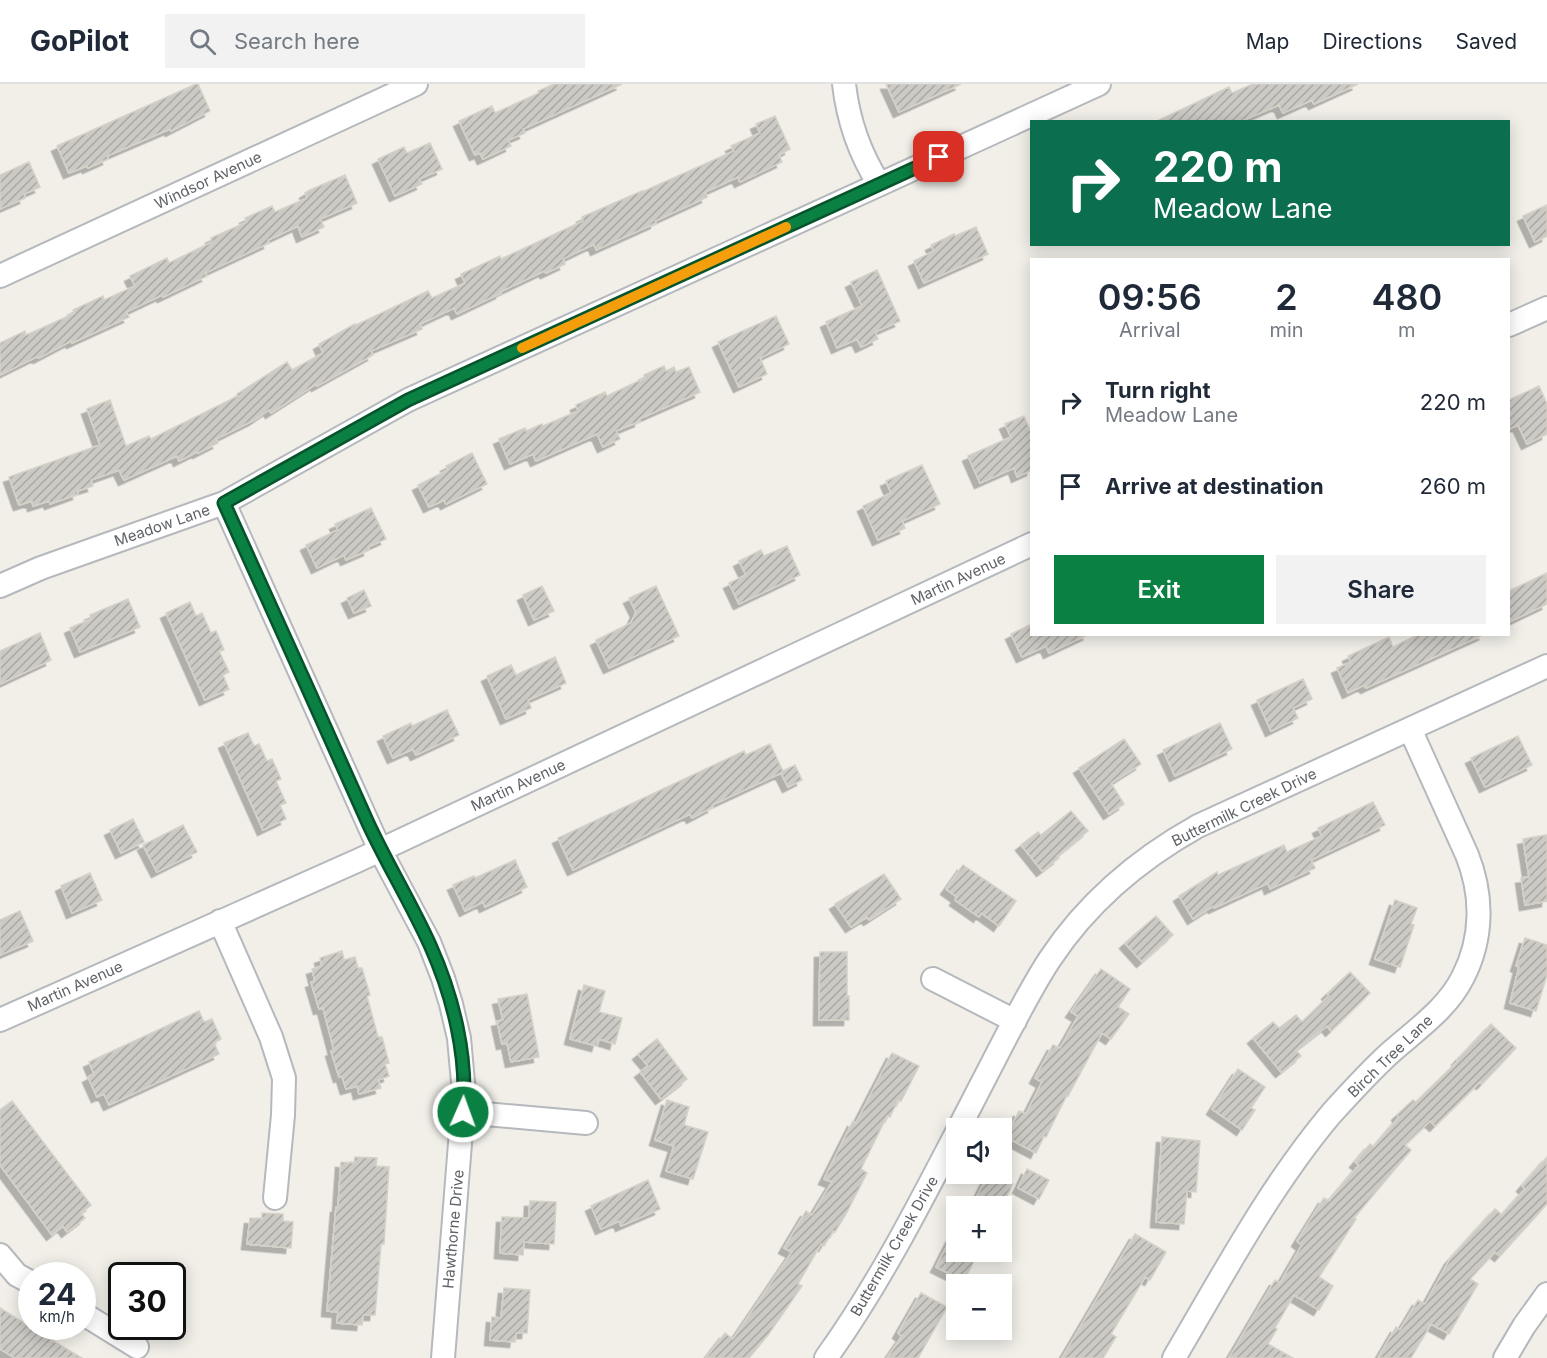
<!DOCTYPE html>
<meta charset="utf-8">
<style>
body{margin:0;font-family:Inter,sans-serif;background:#f2f2f3;color:#1f2937;height:100vh;display:flex;flex-direction:column;font-size:22px;white-space:nowrap}
*{box-sizing:border-box;margin:0}
p{font-size:20px;color:#747a83}
.icon{flex:none;width:33px;height:33px;fill:none;stroke:currentColor;stroke-width:2;stroke-linecap:round;stroke-linejoin:round}
.map{position:relative;flex:1;overflow:hidden}
.details{position:absolute;left:1030px;top:174px;width:480px;height:378px;display:flex;flex-direction:column;background:#fff;border-radius:0px;box-shadow:0 3px 15px #0003}
.details>*{flex:none}
.hud{position:absolute;left:1030px;top:36px;width:480px;height:126px;border-radius:0px;box-shadow:0 3px 15px #0003;background:#0b6e4f;color:#fff;overflow:hidden}
.buttons{position:absolute;left:946px;top:1034px;display:grid;gap:12px}
.buttons a{display:grid;place-items:center;width:66px;height:66px;border-radius:0px;background:#fff;box-shadow:0 3px 15px #0003;font-size:30px}
.speed{position:absolute;left:18px;top:1178px;display:flex;gap:12px;font-size:30px;font-weight:700;text-align:center}
.speed>*{display:grid;place-content:center;width:78px;height:78px;border-radius:50%;background:#fff;box-shadow:0 3px 15px #0003;line-height:1}
.speed small{font-size:15px;font-weight:400}
.speed .limit{border:3px solid #111;border-radius:9px;background:#fff;color:#111}
.pin{position:absolute;display:grid;place-items:center;width:51px;height:51px;color:#fff;margin:-26px;border-radius:12px;box-shadow:0 3px 9px #0006}
.me{position:absolute;width:66px;margin:-33px;rotate:2deg;stroke-linejoin:round;filter:drop-shadow(0 0 4px #0008)}
.turn{display:flex;align-items:center;gap:21px;height:126px;padding:0 24px;font-size:27px}
.turn .icon{width:78px;height:78px;stroke-width:2.5}
.turn b{display:block;font-size:42px;line-height:51px}
.eta{display:flex;justify-content:space-evenly;align-items:center;height:102px;text-align:center}
.eta b{font-size:36px;font-weight:600;line-height:42px}
.cta{display:flex;gap:12px;margin-top:auto;padding:12px 24px}
.cta a{flex:1;height:69px;border-radius:0px;background:#0b8043;color:#fff;font-size:24px;font-weight:600;line-height:69px;text-align:center}
.cta a+a{background:#f2f2f3;color:#1f2937}
ul{padding:0;list-style:none}
li{display:flex;align-items:center;gap:18px;height:84px;padding:0 24px}
li div{flex:1}
li b{display:block;font-size:22px}
li em{font-style:normal}
header{display:flex;align-items:center;gap:36px;box-sizing:border-box;height:84px;padding:0 30px;background:#fff;border-bottom:2px solid #e0e1e3}
header strong{font-size:28px}
nav{display:flex;gap:33px;margin-inline-start:auto;font-size:21px}
.search{width:420px;height:54px;background:#f2f2f3;display:flex;align-items:center;gap:15px;box-sizing:border-box;padding:0 21px;border-radius:0px;color:#747a83;font-size:22px}
.map>svg:first-child{display:block}
</style>
<header>
<strong>GoPilot</strong>
<div class="search"><svg class="icon" aria-label="search" viewBox="0 0 24 24"><circle cx="10" cy="10" r="6"/><path d="M15 15l6 6"/></svg>Search here</div>
<nav><a>Map</a><a>Directions</a><a>Saved</a></nav>
</header>
<div class="map">
<svg width="1547" height="1274" viewBox="0 0 1547 1274">
<defs>
<pattern id="building-hatch" width="6" height="6" patternUnits="userSpaceOnUse" patternTransform="scale(1.5)"><rect width="6" height="6" fill="#cccac5"/><path d="M-1 1l2-2M0 6l6-6M5 7l2-2" fill="none" stroke="#a9a8a4"/></pattern>
<filter id="shadow"><feDropShadow dx="-5.5" dy="5.5" stdDeviation="0" flood-color="#0004"/></filter>
</defs>
<rect width="100%" height="100%" fill="#f1efe8"/>
<path fill="url(#building-hatch)" stroke="#d6d1c6" stroke-width="1.5" filter="url(#shadow)" d="M 196,0 L 198,0 L 210,27 L 171,47 L 170,45 L 107,72 L 108,75 L 88,84 L 87,82 L 69,89 L 57,62 Z
M 554,0 L 622,0 L 523,45 L 525,49 L 508,56 L 511,62 L 483,75 L 480,69 L 475,71 L 459,37 L 492,22 L 495,29 L 539,9 L 538,7 Z
M 886,0 L 961,0 L 899,28 Z
M 1253,0 L 1358,0 L 1314,20 L 1312,16 L 1283,29 L 1279,21 L 1239,38 L 1155,38 L 1229,3 L 1232,9 Z
M 775,32 L 790,65 L 779,71 L 782,78 L 740,98 L 738,93 L 705,108 L 707,113 L 655,137 L 656,139 L 596,166 L 594,160 L 563,175 L 565,180 L 546,189 L 544,187 L 500,208 L 501,209 L 457,230 L 454,224 L 420,240 L 422,245 L 371,267 L 373,271 L 317,302 L 316,300 L 271,329 L 269,326 L 254,336 L 216,355 L 218,359 L 198,369 L 197,368 L 179,377 L 177,372 L 124,396 L 119,386 L 91,396 L 93,402 L 77,407 L 78,410 L 50,420 L 49,417 L 33,422 L 32,417 L 19,421 L 9,393 L 100,361 L 87,325 L 110,316 L 126,362 L 149,352 L 151,355 L 238,312 L 237,310 L 287,278 L 292,286 L 323,269 L 319,260 L 355,240 L 356,241 L 428,207 L 432,214 L 465,199 L 461,190 L 500,172 L 501,175 L 583,137 L 582,133 L 642,107 L 642,108 L 734,67 L 731,62 L 760,49 L 756,40 Z
M 430,59 L 442,85 L 419,95 L 422,100 L 395,112 L 378,75 L 404,63 L 407,69 Z
M 29,78 L 40,103 L 24,110 L 25,114 L 0,125 L 0,91 Z
M 345,91 L 357,119 L 320,135 L 324,143 L 302,153 L 298,142 L 268,156 L 269,159 L 205,189 L 207,192 L 163,213 L 162,211 L 126,228 L 129,233 L 72,259 L 71,257 L 39,274 L 36,273 L 0,291 L 0,259 L 25,247 L 26,251 L 40,245 L 75,229 L 73,226 L 103,212 L 104,216 L 135,202 L 130,192 L 167,174 L 169,179 L 212,158 L 211,154 L 247,138 L 245,134 L 272,122 L 275,128 L 307,114 L 305,109 L 310,106 Z
M 1547,121 L 1547,152 L 1535,158 L 1523,132 Z
M 976,143 L 988,170 L 924,199 L 914,177 L 934,167 L 931,161 L 954,150 L 955,152 Z
M 877,186 L 900,237 L 875,248 L 878,255 L 861,263 L 857,255 L 837,264 L 826,238 L 862,222 L 851,198 Z
M 776,232 L 789,260 L 760,274 L 767,290 L 739,303 L 718,258 Z
M 664,282 L 666,287 L 674,283 L 676,288 L 689,283 L 700,308 L 639,335 L 640,337 L 616,347 L 620,355 L 603,363 L 597,350 L 536,377 L 533,370 L 510,380 L 499,355 L 525,344 L 526,347 L 542,340 L 543,342 L 578,327 L 576,321 L 605,308 L 607,312 L 645,294 L 644,291 Z
M 1539,302 L 1547,320 L 1547,350 L 1527,360 L 1518,341 L 1509,345 L 1509,316 Z
M 1024,332 L 1032,351 L 1032,386 L 1017,393 L 1014,384 L 980,399 L 968,372 L 1011,353 L 1005,340 Z
M 472,369 L 487,400 L 446,420 L 444,416 L 429,423 L 418,401 L 448,386 L 446,382 Z
M 922,381 L 940,420 L 902,437 L 905,444 L 878,456 L 863,422 L 891,409 L 886,397 Z
M 371,424 L 386,455 L 368,463 L 369,466 L 346,476 L 344,471 L 317,484 L 306,461 L 338,446 L 335,440 Z
M 787,462 L 800,491 L 739,520 L 729,499 L 746,491 L 739,477 L 761,466 L 764,472 Z
M 1547,489 L 1547,520 L 1509,538 L 1509,507 Z
M 542,502 L 554,527 L 534,536 L 523,511 Z
M 656,502 L 679,552 L 609,584 L 596,556 L 631,539 L 636,528 L 629,514 Z
M 364,506 L 371,522 L 354,529 L 347,514 Z
M 128,515 L 140,543 L 80,568 L 70,544 L 91,535 L 90,531 Z
M 190,518 L 196,532 L 202,529 L 211,549 L 216,547 L 224,566 L 219,567 L 229,588 L 223,591 L 229,605 L 205,616 L 166,529 Z
M 1032,540 L 1032,550 L 1089,550 L 1049,569 L 1046,562 L 1022,573 L 1011,550 Z
M 40,549 L 51,576 L 0,600 L 0,567 Z
M 1419,550 L 1485,550 L 1366,604 L 1364,601 L 1348,609 L 1337,584 L 1351,578 L 1348,572 L 1389,553 L 1393,563 Z
M 555,573 L 566,599 L 528,616 L 531,624 L 506,635 L 487,592 L 511,581 L 516,591 Z
M 1303,595 L 1312,615 L 1293,624 L 1298,634 L 1271,647 L 1257,616 Z
M 447,626 L 459,651 L 416,671 L 413,665 L 393,674 L 383,652 L 411,639 L 412,642 Z
M 1220,639 L 1232,665 L 1175,692 L 1163,666 Z
M 248,649 L 254,662 L 259,660 L 267,677 L 272,675 L 281,695 L 276,697 L 286,719 L 280,721 L 286,735 L 263,746 L 224,659 Z
M 1518,652 L 1532,681 L 1485,703 L 1471,674 Z
M 1124,655 L 1141,680 L 1111,699 L 1124,720 L 1109,730 L 1079,684 Z
M 770,660 L 783,687 L 795,681 L 802,696 L 788,703 L 781,689 L 712,721 L 713,723 L 692,734 L 690,730 L 573,786 L 558,754 L 744,667 L 746,671 Z
M 1373,718 L 1385,741 L 1311,776 L 1315,784 L 1270,805 L 1268,799 L 1214,824 L 1213,822 L 1193,835 L 1179,812 L 1217,788 L 1218,791 L 1284,761 L 1287,768 L 1322,752 L 1318,744 Z
M 1071,727 L 1088,747 L 1057,772 L 1059,774 L 1042,787 L 1021,761 L 1038,748 L 1041,751 Z
M 133,735 L 144,758 L 121,769 L 110,746 Z
M 183,741 L 197,768 L 157,788 L 143,761 Z
M 1547,751 L 1547,817 L 1525,821 L 1521,794 L 1529,793 L 1523,755 Z
M 515,776 L 527,803 L 485,823 L 483,818 L 465,827 L 453,801 L 474,792 L 475,794 Z
M 963,781 L 1016,817 L 999,842 L 981,829 L 979,833 L 955,816 L 957,813 L 946,805 Z
M 90,789 L 102,816 L 72,829 L 61,802 Z
M 884,790 L 901,815 L 869,836 L 867,833 L 851,843 L 835,820 Z
M 1395,816 L 1417,824 L 1411,840 L 1414,841 L 1400,883 L 1375,875 Z
M 20,827 L 33,857 L 0,871 L 0,836 Z
M 1156,832 L 1173,851 L 1142,878 L 1125,859 Z
M 1525,854 L 1547,861 L 1547,891 L 1536,927 L 1510,919 L 1519,883 L 1516,882 Z
M 342,867 L 344,876 L 355,873 L 358,884 L 362,884 L 370,911 L 367,912 L 378,953 L 382,953 L 389,979 L 385,980 L 389,992 L 378,996 L 381,1004 L 359,1010 L 357,1002 L 346,1005 L 342,992 L 339,993 L 331,967 L 334,966 L 323,924 L 319,925 L 311,898 L 315,897 L 312,885 L 322,882 L 320,874 Z
M 820,868 L 847,868 L 847,912 L 849,912 L 849,936 L 819,936 Z
M 1101,885 L 1130,905 L 1118,923 L 1129,930 L 1111,955 L 1102,949 L 1068,1012 L 1067,1011 L 1046,1053 L 1044,1052 L 1036,1069 L 1006,1053 L 1019,1027 L 1026,1030 L 1042,998 L 1035,994 L 1053,961 L 1060,964 L 1078,932 L 1071,928 Z
M 1350,888 L 1370,909 L 1331,947 L 1327,942 L 1296,966 L 1301,972 L 1281,988 L 1253,954 L 1273,938 L 1279,944 L 1296,931 L 1302,938 L 1329,912 L 1327,910 Z
M 584,901 L 605,907 L 599,928 L 622,934 L 615,960 L 599,955 L 597,962 L 570,955 Z
M 527,910 L 539,973 L 511,978 L 507,959 L 502,960 L 497,937 L 503,936 L 498,915 Z
M 199,927 L 204,938 L 212,935 L 221,955 L 214,959 L 219,970 L 109,1021 L 104,1010 L 97,1013 L 88,993 L 94,990 L 89,978 Z
M 1491,940 L 1516,964 L 1482,1000 L 1480,998 L 1435,1042 L 1430,1037 L 1405,1061 L 1411,1066 L 1354,1134 L 1356,1135 L 1319,1193 L 1333,1202 L 1319,1226 L 1294,1211 L 1275,1244 L 1277,1245 L 1268,1260 L 1293,1274 L 1229,1274 L 1275,1196 L 1280,1199 L 1302,1161 L 1297,1157 L 1324,1114 L 1329,1117 L 1359,1081 L 1355,1078 L 1370,1060 L 1374,1063 L 1399,1033 L 1397,1031 L 1413,1016 L 1416,1018 L 1458,977 L 1457,976 Z
M 657,955 L 687,995 L 661,1015 L 640,988 L 648,982 L 638,970 Z
M 892,969 L 919,982 L 901,1017 L 898,1016 L 890,1033 L 887,1032 L 861,1085 L 867,1089 L 846,1130 L 835,1148 L 833,1147 L 824,1162 L 821,1160 L 798,1200 L 802,1202 L 768,1251 L 749,1274 L 706,1274 L 725,1249 L 733,1255 L 792,1168 L 784,1164 L 806,1127 L 812,1131 L 832,1098 L 824,1095 L 853,1037 L 856,1039 Z
M 1238,985 L 1265,1003 L 1251,1024 L 1255,1026 L 1242,1046 L 1212,1025 Z
M 667,1016 L 689,1023 L 684,1041 L 708,1048 L 693,1095 L 666,1087 L 674,1062 L 655,1056 Z
M 12,1017 L 91,1121 L 81,1129 L 85,1134 L 67,1148 L 63,1142 L 52,1151 L 0,1081 L 0,1026 Z
M 1162,1053 L 1200,1057 L 1196,1108 L 1187,1107 L 1184,1140 L 1156,1138 Z
M 355,1073 L 377,1074 L 376,1082 L 389,1083 L 384,1160 L 381,1160 L 375,1231 L 363,1231 L 362,1241 L 337,1239 L 338,1228 L 327,1227 L 336,1123 L 338,1123 L 341,1078 L 354,1079 Z
M 1547,1073 L 1547,1120 L 1500,1172 L 1495,1168 L 1470,1195 L 1478,1200 L 1449,1250 L 1431,1240 L 1411,1274 L 1378,1274 L 1396,1243 L 1400,1246 L 1418,1216 L 1425,1220 L 1450,1175 L 1495,1125 L 1502,1131 L 1525,1105 L 1522,1102 Z
M 1027,1085 L 1049,1096 L 1039,1115 L 1018,1104 Z
M 989,1089 L 1013,1100 L 1002,1122 L 972,1122 Z
M 648,1096 L 660,1125 L 621,1142 L 619,1137 L 601,1145 L 591,1122 Z
M 530,1117 L 556,1118 L 554,1160 L 524,1158 L 523,1171 L 500,1169 L 502,1133 L 529,1134 Z
M 262,1129 L 283,1130 L 283,1137 L 293,1138 L 291,1164 L 247,1160 L 250,1134 L 262,1135 Z
M 957,1142 L 957,1167 L 979,1167 L 964,1197 L 936,1183 Z
M 1135,1150 L 1166,1168 L 1150,1196 L 1145,1193 L 1111,1250 L 1116,1253 L 1103,1274 L 1062,1274 Z
M 504,1204 L 530,1206 L 527,1249 L 516,1249 L 515,1258 L 490,1256 L 492,1233 L 501,1234 Z
M 921,1209 L 947,1223 L 918,1274 L 887,1274 L 902,1252 L 898,1249 Z
M 0,1224 L 35,1246 L 82,1274 L 15,1274 L 0,1265 Z"/>
<g fill="none" stroke-linecap="round" stroke-linejoin="round">
<g stroke="#b5b8bc" stroke-width="26">
<path id="minor" d="M 844,0 C 848,35 860,70 879,100
M 0,192 L 416,0
M 1509,241 L 1547,224
M 224,419 L 380,766 L 429,858 L 443,894 L 451,920 L 459,954 L 464,1009 L 443,1274
M 0,502 L 41,484 L 224,419 L 408,316 L 1099,0
M 220,837 L 271,953 L 284,994 L 283,1031 L 275,1114
M 933,895 L 1015,937
M 0,936 L 359,776 L 1032,460
M 463,1028 L 586,1039
M 959,1044 C 975,1013 991,982 1007,951 C 1021,925 1034,899 1050,875 C 1087,819 1139,775 1198,742 L 1547,582
M 0,1171 L 17,1191 L 32,1199
M 82,1229 L 137,1263
M 826,1274 C 877,1203 917,1125 957,1048
M 1174,1274 C 1223,1191 1269,1104 1331,1030 C 1350,1009 1370,987 1391,968 C 1417,945 1447,925 1463,893 C 1483,854 1483,811 1467,771 L 1410,645
M 1505,1274 L 1524,1242 L 1547,1210"/>
</g>
<use href="#minor" stroke="#fff" stroke-width="22"/>
</g>
<g fill="none" stroke-linecap="round" stroke-linejoin="round">
<g stroke="#07532c" stroke-width="15">
<path id="route" d="M 463,1028 C 468,972 453,912 430,861 C 411,819 387,780 368,739 C 320,632 273,526 224,419 L 408,316 L 939,73"/>
</g>
<use href="#route" stroke="#0b8043" stroke-width="10"/>
<path stroke="#f59e0b" stroke-width="10" d="M 522,264 L 786,143"/>
</g>
<g text-anchor="middle" dominant-baseline="central" stroke-width="4.5" stroke-linejoin="round" paint-order="stroke">
<g font-size="15" fill="#5f6368" stroke="#fff">
<text transform="translate(208 96) rotate(-25)">Windsor Avenue</text>
<text transform="translate(162 441) rotate(-19)">Meadow Lane</text>
<text transform="translate(958 495) rotate(-25)">Martin Avenue</text>
<text transform="translate(518 701) rotate(-25)">Martin Avenue</text>
<text transform="translate(1244 723) rotate(-26)">Buttermilk Creek Drive</text>
<text transform="translate(75 902) rotate(-24)">Martin Avenue</text>
<text transform="translate(1390 972) rotate(-44)">Birch Tree Lane</text>
<text transform="translate(453 1145) rotate(-85)">Hawthorne Drive</text>
<text transform="translate(894 1162) rotate(-60)">Buttermilk Creek Drive</text>
</g>
</g>
</svg>
<div class="buttons">
<a><svg class="icon" aria-label="sound" viewBox="0 0 24 24"><path d="M4 9h4l5-4v14l-5-4H4zM17 9q2 3 0 6"/></svg></a>
<a>+</a>
<a>−</a>
</div>
<div class="speed"><div>24<small>km/h</small></div><div class="limit">30</div></div>
<div class="pin" style="left:939px;top:73px;background:#d93025"><svg class="icon" aria-label="arrive" viewBox="0 0 24 24"><path d="M6 21V4h12l-3 4 3 4H6"/></svg></div>
<svg class="me" style="left:463px;top:1028px" viewBox="-20 -20 40 40"><circle r="17" fill="#0b8043" stroke="#fff" stroke-width="3"/><path d="M0-11L8 9 0 5-8 9z" fill="#fff"/></svg>
<div class="hud">
<div class="turn"><svg class="icon" aria-label="right" viewBox="0 0 24 24"><path d="M7 20v-9h11M14 6l5 5-5 5"/></svg><div><b>220 m</b>Meadow Lane</div></div>
</div>
<section class="details">
<div class="eta">
<div><b>09:56</b><p>Arrival</p></div>
<div><b>2</b><p>min</p></div>
<div><b>480</b><p>m</p></div>
</div>
<ul>
<li><svg class="icon" aria-label="right" viewBox="0 0 24 24"><path d="M7 20v-9h11M14 6l5 5-5 5"/></svg><div><b>Turn right</b><p>Meadow Lane</p></div><em>220 m</em></li>
<li><svg class="icon" aria-label="arrive" viewBox="0 0 24 24"><path d="M6 21V4h12l-3 4 3 4H6"/></svg><div><b>Arrive at destination</b></div><em>260 m</em></li>
</ul>
<div class="cta"><a>Exit</a><a>Share</a></div>
</section>
</div>
